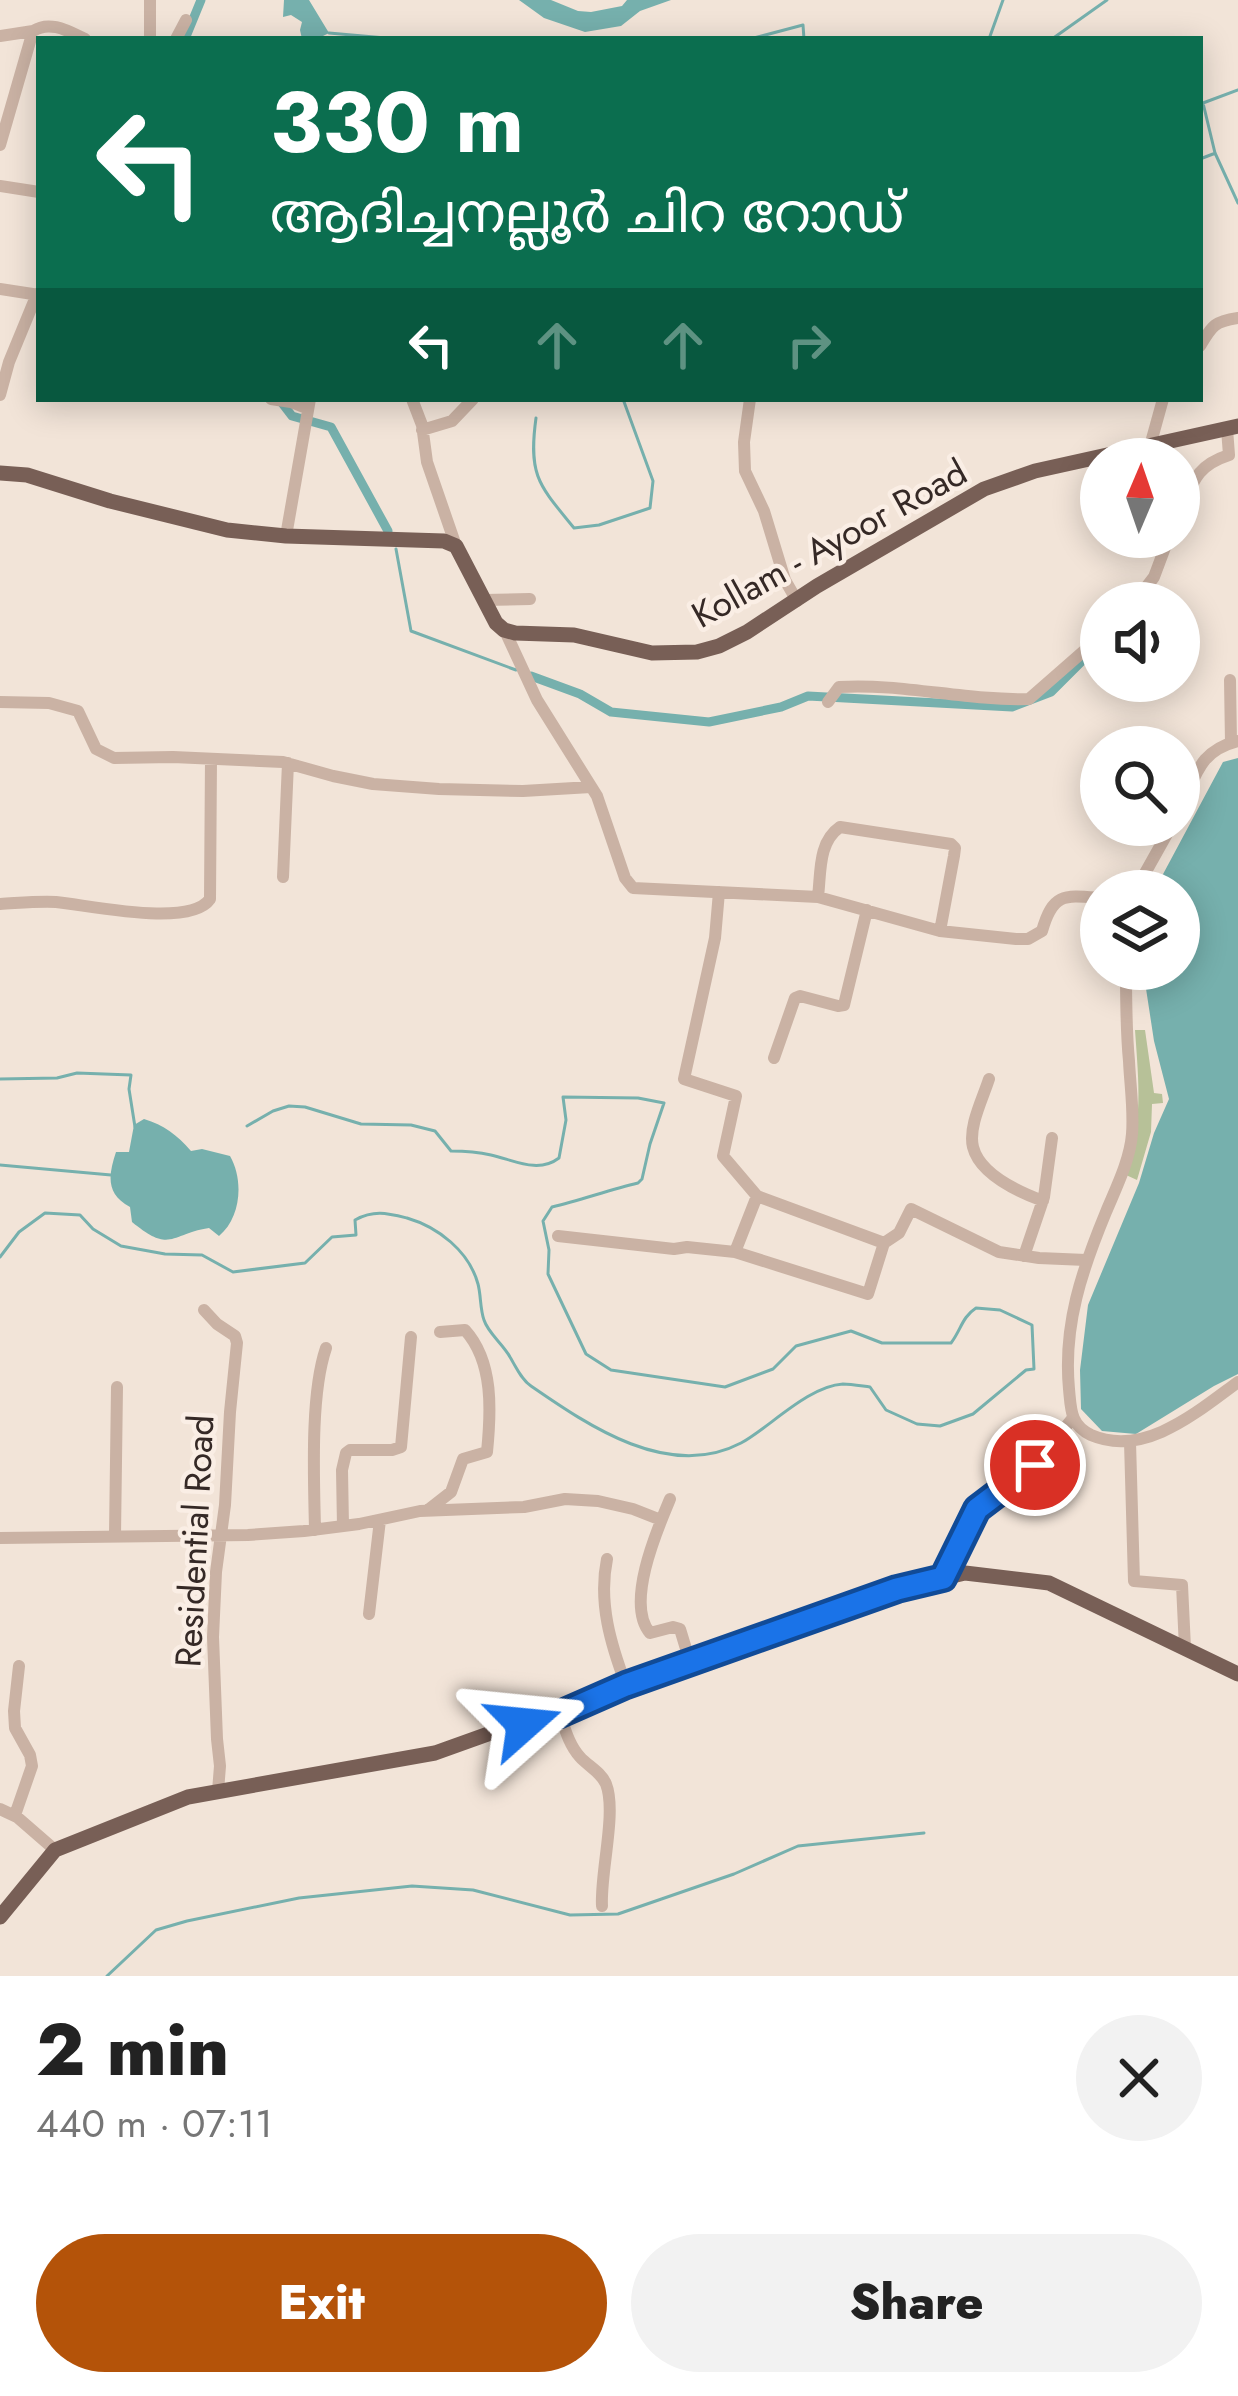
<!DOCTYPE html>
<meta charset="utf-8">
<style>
body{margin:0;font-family:Jost,"Noto Sans Malayalam",sans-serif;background:#f2f2f2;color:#222;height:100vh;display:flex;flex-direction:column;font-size:45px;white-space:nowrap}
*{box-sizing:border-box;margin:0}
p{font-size:39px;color:#767676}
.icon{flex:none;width:66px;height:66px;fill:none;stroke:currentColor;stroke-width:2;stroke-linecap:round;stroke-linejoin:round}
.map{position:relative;height:1976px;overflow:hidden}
.panel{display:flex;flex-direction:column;background:#fff;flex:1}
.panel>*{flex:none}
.top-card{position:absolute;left:36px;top:36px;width:1167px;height:366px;border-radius:0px;box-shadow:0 6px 30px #0003;background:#0b6e4f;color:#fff;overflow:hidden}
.needle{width:78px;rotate:2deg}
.buttons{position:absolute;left:1080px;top:438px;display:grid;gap:24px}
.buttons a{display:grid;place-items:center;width:120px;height:120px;border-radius:50%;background:#fff;box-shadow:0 6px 30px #0003;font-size:60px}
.pin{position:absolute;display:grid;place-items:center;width:102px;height:102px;color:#fff;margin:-51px;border:6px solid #fff;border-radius:50%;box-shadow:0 3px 12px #0007}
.me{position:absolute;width:132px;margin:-66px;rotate:72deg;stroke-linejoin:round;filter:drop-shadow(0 0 9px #0008)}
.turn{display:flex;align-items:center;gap:42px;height:252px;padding:0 36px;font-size:54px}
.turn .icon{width:156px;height:156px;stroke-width:2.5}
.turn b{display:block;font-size:84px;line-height:102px}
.lanes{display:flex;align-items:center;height:114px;padding:0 36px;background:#0003;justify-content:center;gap:60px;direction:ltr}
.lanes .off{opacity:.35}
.round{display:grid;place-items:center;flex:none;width:126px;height:126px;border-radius:63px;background:#f2f2f2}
.overview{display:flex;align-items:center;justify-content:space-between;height:204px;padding:0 36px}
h1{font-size:72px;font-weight:800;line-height:90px}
.action{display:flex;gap:24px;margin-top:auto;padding:24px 36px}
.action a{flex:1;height:138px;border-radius:72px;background:#b45309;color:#fff;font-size:48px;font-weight:800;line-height:138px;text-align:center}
.action a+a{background:#f2f2f2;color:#222}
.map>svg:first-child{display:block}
</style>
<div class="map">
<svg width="1238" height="1976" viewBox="0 0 1238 1976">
<rect width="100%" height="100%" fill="#f2e4d8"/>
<path fill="#b7c198" d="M 1135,1030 L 1145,1030 L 1154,1093 L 1162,1094 L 1163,1103 L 1152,1104 L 1151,1132 L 1137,1180 L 1126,1175 C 1143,1120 1139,1086 1135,1030 Z"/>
<path fill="#76b0ad" d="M 284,0 L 309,0 L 329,33 L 317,39 L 302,39 L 300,30 L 302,22 L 291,15 L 283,17 Z
M 519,0 L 551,0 L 578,11 L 591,12 L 622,6 L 627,0 L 671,0 L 640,11 L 621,26 L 585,32 L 544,18 Z
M 1238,758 L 1238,1374 L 1214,1386 L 1136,1434 L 1102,1431 L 1081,1409 L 1080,1370 L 1088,1305 L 1139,1183 L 1154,1133 L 1169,1099 L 1154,1041 L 1143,969 L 1179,969 L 1179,891 L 1154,891 L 1223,762 Z
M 144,1119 C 164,1125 177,1135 191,1151 L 202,1149 L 230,1156 C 244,1180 241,1218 219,1236 L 209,1228 C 170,1234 171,1254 132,1222 L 130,1207 C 106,1194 108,1176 116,1152 L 129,1152 L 134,1125 Z"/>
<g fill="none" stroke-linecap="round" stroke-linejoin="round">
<path stroke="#76b0ad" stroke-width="3" d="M 329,33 L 397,39
M 750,39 L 803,25 L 804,39
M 989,39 L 1003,0
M 1052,39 L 1107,0
M 1238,90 L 1203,103 L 1215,153 L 1238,203
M 1200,159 L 1213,154
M 536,418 C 528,476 539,485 574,528 L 599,525 L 650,508 L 653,481 L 623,399
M 396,549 L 411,631 L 516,670
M 0,1079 L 57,1078 L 77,1073 L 131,1075 L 129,1089 L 135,1127
M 0,1165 L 111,1175
M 0,1257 L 19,1232 L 45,1213 L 80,1215 L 93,1229 L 121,1246 L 165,1254 L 202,1255 L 233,1272 L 305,1263 L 332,1237 L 356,1235 L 355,1220 C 374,1210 386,1213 407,1218 C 438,1227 469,1251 478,1284 C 481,1295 480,1309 484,1320 C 488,1333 503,1344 510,1357 C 516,1367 521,1379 531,1386 C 589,1426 669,1481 741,1443 C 769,1428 808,1386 843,1384 C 851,1384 862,1386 870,1387 L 886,1410 L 917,1424 L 940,1426 L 973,1414 L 1026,1370 L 1034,1369 L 1032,1325 L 1000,1310 L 976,1308 C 962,1317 961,1330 951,1343 L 882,1343 L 851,1331 L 796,1346 L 773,1369 L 725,1387 L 611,1370 L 586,1354 L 548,1274 L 549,1250 L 543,1221 L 552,1207 C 581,1200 609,1190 638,1183 L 642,1179 L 650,1144 L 664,1103 L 638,1098 L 563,1097 L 566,1120 L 559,1158 C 538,1174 514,1160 491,1155 C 478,1152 464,1151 451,1151 L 435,1131 L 411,1125 L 361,1124 L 305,1107 L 289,1106 L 273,1111 L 247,1126
M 107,1976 L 156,1930 L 187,1921 L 299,1898 L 412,1886 L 473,1890 L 570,1915 L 618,1914 L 734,1874 L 798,1846 L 924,1833"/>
<path stroke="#76b0ad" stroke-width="9" d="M 185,39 L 201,0
M 279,399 L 292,416 L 331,427 L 388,531
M 531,676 L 580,694 L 611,712 L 709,722 L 781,707 L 808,696 L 1012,707 L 1051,692 L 1089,654"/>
<path stroke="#cab2a4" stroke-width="12" d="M 0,36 L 33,31
M 150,39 L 150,0
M 176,39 L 186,20
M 0,145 L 33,31 C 50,20 68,31 85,39
M 0,186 L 39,192
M 0,289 L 39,295
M 1200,346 C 1212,326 1213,322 1238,318
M 0,395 L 9,362 L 37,294
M 271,399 L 291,402 L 306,408
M 412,399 L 422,425 L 427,462 L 456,546
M 750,399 L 744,442 L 745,471 L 764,511 L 785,580 L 797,601
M 422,430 L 452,421 L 473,399
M 1150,446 L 1163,399
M 1179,514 C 1193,483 1195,466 1229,455 L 1227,429
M 286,536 L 310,399
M 484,600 L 530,599
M 1134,603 L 1154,577 L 1169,537
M 505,631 L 537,700 L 597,796 L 625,878 L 633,888 L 818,897 L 940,931 L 1016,939 L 1028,939 L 1042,931 C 1053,892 1065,895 1101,898
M 1230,680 L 1231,743
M 0,702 L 49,703 L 78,711 L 96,749 L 114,758 L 173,757 L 283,762 L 333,776 L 373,784 L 439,789 L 523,791 L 591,787
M 828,702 L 839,687 C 902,683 966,701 1029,699 L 1101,636
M 1179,811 C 1196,778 1197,751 1238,741
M 283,877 L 288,763
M 1135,891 L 1172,825
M 719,892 L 715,938 L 684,1079 L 736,1096 L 723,1156 L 757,1196
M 818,897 C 821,872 818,842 840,827 L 951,844 L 955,848 L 954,856 L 940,931
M 0,904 C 19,903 38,901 56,902 C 89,905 190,928 210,899 L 211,759
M 1126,969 C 1126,1000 1126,1030 1129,1061 C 1130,1084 1134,1110 1132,1134 C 1130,1160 1116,1188 1106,1212 C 1082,1270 1063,1325 1069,1389 C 1071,1409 1070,1425 1091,1435 C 1144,1458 1197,1412 1238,1382
M 774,1058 L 795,998 L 800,996 L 838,1006 L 844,1005 L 867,910
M 989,1079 C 983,1098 968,1127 973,1147 C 980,1175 1019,1192 1043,1201
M 558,1236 L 674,1249 L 687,1247 L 735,1252 L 757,1196 L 884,1243 L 899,1233 L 911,1209 L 999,1252 L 1039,1258 L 1086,1260
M 735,1252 L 868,1294 L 884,1243
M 1024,1256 L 1044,1197 L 1052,1138
M 204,1310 L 217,1324 L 235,1336 L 237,1343 L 230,1412 L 225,1505 L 216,1572 L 213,1637 L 217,1739 L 220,1766 L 218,1791
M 1130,1442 L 1134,1581 L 1182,1585 L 1185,1648
M 670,1499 C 657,1530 625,1604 650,1633 L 673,1627 L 680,1629 L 690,1662
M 428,1510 L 451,1492 L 463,1459 L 487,1452 C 491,1412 494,1362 465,1330 L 440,1332
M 343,1526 L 342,1470 L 346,1453 L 350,1450 L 392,1450 L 401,1447 L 411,1337
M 315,1530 C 314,1479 310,1395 326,1348
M 115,1536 L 117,1387
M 0,1538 L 248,1535 L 304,1531 L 359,1524 L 420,1511 L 524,1507 L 565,1499 L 598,1501 L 633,1509 L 661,1520
M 607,1559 C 598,1603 611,1645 626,1685
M 943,1578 L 955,1549 L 977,1509 L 1035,1465 L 1072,1419
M 369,1614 L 380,1520
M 560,1714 C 565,1729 569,1745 580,1757 C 588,1766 601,1772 606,1784 C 617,1812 600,1873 602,1906
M 0,1809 L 17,1817 L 55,1850
M 15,1815 L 32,1766 L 30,1755 L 15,1728 L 14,1711 L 19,1666"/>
<path stroke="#785f56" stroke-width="15" d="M 0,473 L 27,475 L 110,501 L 227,530 L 286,536 L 444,541 L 456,546 L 496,623 L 504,630 L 515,633 L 574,635 L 652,653 L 697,652 L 719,646 L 747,632 L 817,586 L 984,489 L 1035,471 L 1238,426
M 0,1917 L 55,1850 L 188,1797 L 435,1753 L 488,1734 L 560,1714 L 626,1685 L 897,1589 L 965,1573 L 1049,1583 L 1238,1674"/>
</g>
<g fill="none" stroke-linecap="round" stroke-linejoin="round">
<g stroke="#114b97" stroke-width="30">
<path id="route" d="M 524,1724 L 560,1714 L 626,1685 L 897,1589 L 943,1578 L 977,1509 L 1035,1465"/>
</g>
<use href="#route" stroke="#1a73e8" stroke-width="21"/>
</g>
<g text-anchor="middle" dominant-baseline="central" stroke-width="9" stroke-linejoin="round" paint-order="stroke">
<g font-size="36" fill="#352926" stroke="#faeee5">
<text transform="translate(829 543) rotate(-29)">Kollam - Ayoor Road</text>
<text transform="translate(194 1541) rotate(-87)">Residential Road</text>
</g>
</g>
</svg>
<div class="buttons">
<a><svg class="needle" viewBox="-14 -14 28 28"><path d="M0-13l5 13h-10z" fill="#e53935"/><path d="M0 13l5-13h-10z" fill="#767676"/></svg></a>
<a><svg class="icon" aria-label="sound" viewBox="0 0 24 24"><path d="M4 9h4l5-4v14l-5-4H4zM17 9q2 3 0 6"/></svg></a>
<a><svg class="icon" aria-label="search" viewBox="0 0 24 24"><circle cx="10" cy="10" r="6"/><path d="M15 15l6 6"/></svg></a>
<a><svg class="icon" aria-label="layers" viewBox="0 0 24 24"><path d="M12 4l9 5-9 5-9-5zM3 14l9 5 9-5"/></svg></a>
</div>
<div class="pin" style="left:1035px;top:1465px;background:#d93025"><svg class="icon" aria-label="arrive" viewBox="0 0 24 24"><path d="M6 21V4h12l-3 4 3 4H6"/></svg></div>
<svg class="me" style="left:524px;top:1724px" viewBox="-20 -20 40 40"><path d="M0-17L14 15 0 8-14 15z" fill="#1a73e8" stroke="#fff" stroke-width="4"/></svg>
<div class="top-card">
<div class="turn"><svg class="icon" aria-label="left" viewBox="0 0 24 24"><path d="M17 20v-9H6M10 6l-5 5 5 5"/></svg><div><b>330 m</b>ആദിച്ചനല്ലൂർ ചിറ റോഡ്</div></div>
<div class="lanes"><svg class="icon" aria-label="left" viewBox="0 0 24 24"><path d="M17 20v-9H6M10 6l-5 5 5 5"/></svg><svg class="icon off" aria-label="ahead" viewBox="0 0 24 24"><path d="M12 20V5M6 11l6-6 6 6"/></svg><svg class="icon off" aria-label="ahead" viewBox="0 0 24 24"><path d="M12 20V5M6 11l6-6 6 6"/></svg><svg class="icon off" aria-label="right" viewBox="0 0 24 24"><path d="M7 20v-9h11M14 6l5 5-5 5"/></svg></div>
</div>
</div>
<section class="panel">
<div class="overview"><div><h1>2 min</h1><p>440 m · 07:11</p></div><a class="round"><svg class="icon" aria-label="close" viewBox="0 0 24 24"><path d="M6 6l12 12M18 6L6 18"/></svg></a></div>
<div class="action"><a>Exit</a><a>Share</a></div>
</section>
